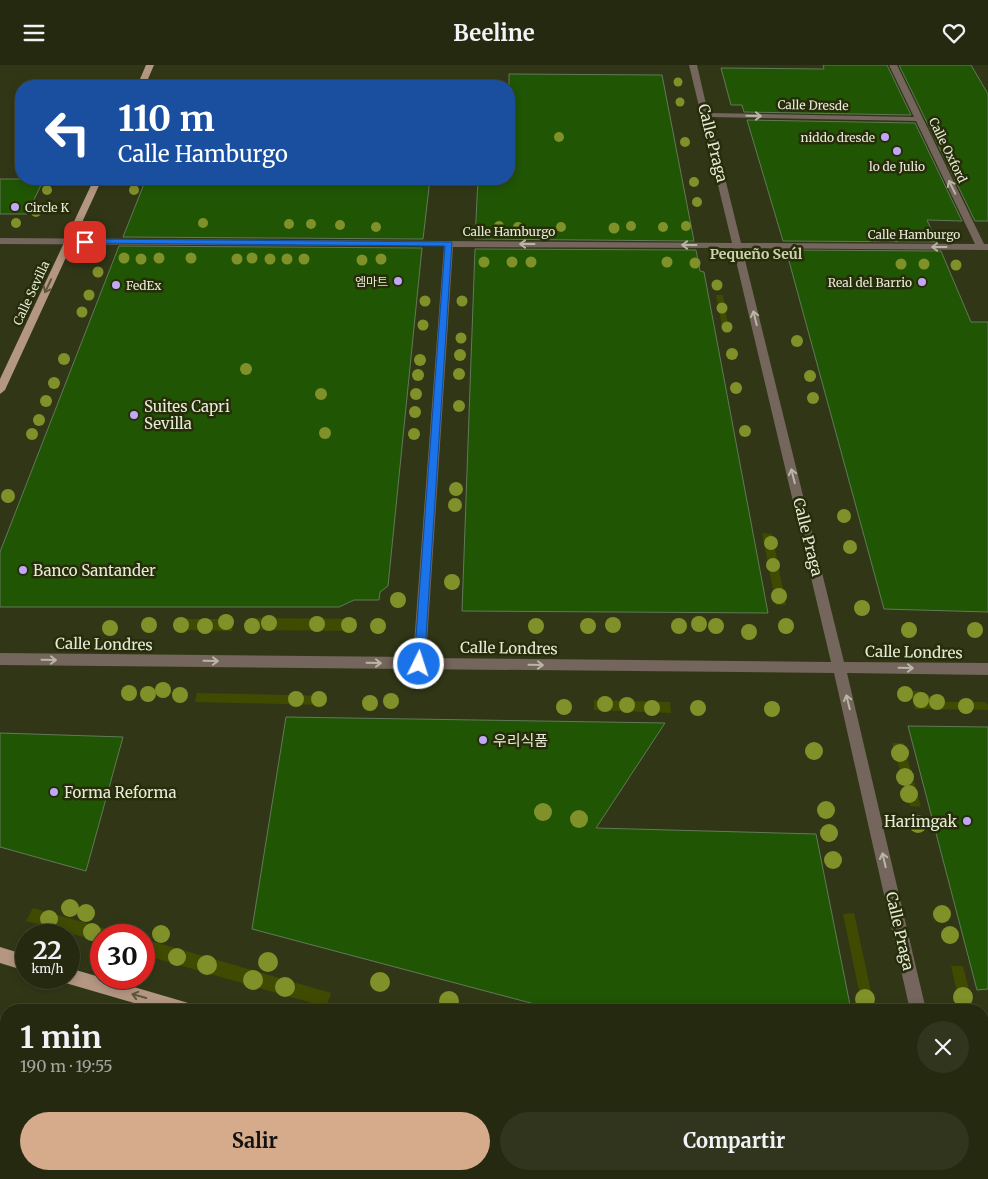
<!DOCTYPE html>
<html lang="es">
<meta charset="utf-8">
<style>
body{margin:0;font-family:Merriweather,"Noto Sans KR",serif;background:#31351e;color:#f1f3f6;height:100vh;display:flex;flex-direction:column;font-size:19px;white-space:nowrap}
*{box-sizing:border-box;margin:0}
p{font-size:16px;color:#a3a69f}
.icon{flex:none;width:28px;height:28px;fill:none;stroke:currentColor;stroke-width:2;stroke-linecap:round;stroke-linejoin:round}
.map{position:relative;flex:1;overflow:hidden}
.panel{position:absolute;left:0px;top:939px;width:989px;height:176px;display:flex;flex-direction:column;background:#252910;border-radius:20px 20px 0 0;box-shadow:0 2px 8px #0003,0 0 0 1px #424530}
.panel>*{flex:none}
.guide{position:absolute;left:15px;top:15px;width:500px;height:105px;border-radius:20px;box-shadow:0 2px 8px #0003,0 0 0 1px #424530;background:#1a4fa0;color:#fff;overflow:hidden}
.speed{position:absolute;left:15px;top:859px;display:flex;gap:10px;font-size:25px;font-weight:700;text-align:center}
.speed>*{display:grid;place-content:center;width:65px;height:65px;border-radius:50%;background:#252910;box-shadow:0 2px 8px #0003,0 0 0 1px #424530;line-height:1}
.speed small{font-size:12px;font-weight:400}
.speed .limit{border:8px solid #d22;background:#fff;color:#111}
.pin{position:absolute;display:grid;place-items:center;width:42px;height:42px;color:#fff;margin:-21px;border-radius:10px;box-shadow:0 2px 8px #0006}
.me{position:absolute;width:55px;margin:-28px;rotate:4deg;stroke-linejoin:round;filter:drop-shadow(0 0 4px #0008)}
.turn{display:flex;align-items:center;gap:18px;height:105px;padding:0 20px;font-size:22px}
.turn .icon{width:65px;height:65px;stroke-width:2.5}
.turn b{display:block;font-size:35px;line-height:42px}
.round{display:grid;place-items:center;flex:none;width:52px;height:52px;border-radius:26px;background:#31351e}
.headline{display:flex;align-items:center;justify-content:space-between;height:85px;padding:0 20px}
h1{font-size:30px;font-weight:700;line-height:38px}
.cta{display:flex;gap:10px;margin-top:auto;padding:10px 20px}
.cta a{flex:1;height:58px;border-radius:30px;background:#d6ab8b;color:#111;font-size:20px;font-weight:700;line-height:58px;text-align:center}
.cta a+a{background:#31351e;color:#f1f3f6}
header{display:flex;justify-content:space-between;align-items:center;height:65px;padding:0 20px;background:#252910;font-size:22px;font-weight:700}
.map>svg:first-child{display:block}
</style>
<header><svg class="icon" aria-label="menu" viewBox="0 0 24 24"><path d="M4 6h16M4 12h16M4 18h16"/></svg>Beeline<svg class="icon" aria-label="heart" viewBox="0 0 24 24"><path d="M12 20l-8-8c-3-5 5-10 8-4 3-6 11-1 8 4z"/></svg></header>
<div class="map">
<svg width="988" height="1114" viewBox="0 0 988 1114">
<rect width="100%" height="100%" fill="#313716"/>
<path fill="#404a00" d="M 716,230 L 723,230 L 729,266 L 723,266 Z
M 762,468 L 772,469 L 786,540 L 776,540 Z
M 251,553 L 357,554 L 355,566 L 249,565 Z
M 178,554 L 234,554 L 232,566 L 174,565 Z
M 897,626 L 919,626 L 944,637 L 985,637 L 988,640 L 988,645 L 915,644 L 912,634 L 899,633 Z
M 197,628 L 326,631 L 325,640 L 195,637 Z
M 594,635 L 670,637 L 671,648 L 594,645 Z
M 892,678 L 903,678 L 921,742 L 910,741 Z
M 33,843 L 128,870 L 101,870 L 101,877 L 26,856 Z
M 854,848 L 875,945 L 863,945 L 843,849 Z
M 144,874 L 331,928 L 326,942 L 144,890 Z
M 951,901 L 963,901 L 974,945 L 961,945 Z
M 982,982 L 988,1004 L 988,1075 L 983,1074 Z
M 0,1028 L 6,1029 L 6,1077 L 0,1075 Z
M 532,1109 L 587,1109 L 604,1114 L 550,1114 Z"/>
<path fill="#205504" stroke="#62795a" d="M 823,0 L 887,0 L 911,50 L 744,47 L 742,40 L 731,40 L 721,3 L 824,4 Z
M 899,0 L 971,0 L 988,29 L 988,156 L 975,156 Z
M 509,9 L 662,10 L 694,176 L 475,174 L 478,114 L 509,114 Z
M 747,55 L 915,58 L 962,156 L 927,155 L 937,177 L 783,176 Z
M 0,114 L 44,114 L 27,149 L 0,149 Z
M 146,114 L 430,114 L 423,174 L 123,172 Z
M 119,181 L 422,183 L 388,521 L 380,527 L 379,535 L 354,535 L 339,542 L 0,542 L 0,487 Z
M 475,184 L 696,185 L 700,206 L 704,207 L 768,548 L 462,546 Z
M 786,185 L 941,186 L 971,257 L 988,257 L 988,547 L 884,544 Z
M 286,652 L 665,658 L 596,763 L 816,769 L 851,945 L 557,945 L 252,864 Z
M 908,661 L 988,662 L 988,924 L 977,925 Z
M 0,668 L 123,672 L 86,806 L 0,782 Z"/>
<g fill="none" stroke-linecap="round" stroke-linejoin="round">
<path fill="#74665c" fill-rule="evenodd" d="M 689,0 L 697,0 L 708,48 L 914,52 L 889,0 L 897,0 L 984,179 L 988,179 L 988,185 L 742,183 L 844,597 L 988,598 L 988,610 L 847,608 L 926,945 L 910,945 L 834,608 L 0,600 L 0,588 L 413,592 L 444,181 L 0,179 L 0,173 L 732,178 ZM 710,52 L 916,56 L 975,179 L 741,178 ZM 453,182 L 733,183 L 831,597 L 426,593 Z
M 930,1109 L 948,1109 L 947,1114 L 929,1114 Z"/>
<path fill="#b49783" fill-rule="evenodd" d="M 146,0 L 154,0 L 145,21 L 137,21 Z
M 94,114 L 102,114 L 5,325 L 0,329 L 0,314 Z
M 0,882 L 26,890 L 26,906 L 0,898 Z
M 69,903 L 185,937 L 191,939 L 193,945 L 158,945 L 69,919 L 63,917 L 62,912 L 69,912 Z
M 0,978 L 6,980 L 6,996 L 0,994 Z
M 385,1109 L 418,1109 L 420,1114 L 387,1114 Z
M 733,1109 L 767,1109 L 769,1114 L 735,1114 Z"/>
</g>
<g fill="#819129">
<circle cx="678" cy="17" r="4.5"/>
<circle cx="680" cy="37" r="4.5"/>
<circle cx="559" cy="72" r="5"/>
<circle cx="685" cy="77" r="5"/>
<circle cx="694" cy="117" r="5"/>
<circle cx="47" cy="125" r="5"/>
<circle cx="134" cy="125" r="5"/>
<circle cx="697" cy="137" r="5"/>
<circle cx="36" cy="147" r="5"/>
<circle cx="16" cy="158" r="5"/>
<circle cx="203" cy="158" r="5"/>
<circle cx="289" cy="159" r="5"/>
<circle cx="311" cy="159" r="5"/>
<circle cx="340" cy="160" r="5"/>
<circle cx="499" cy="161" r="5"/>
<circle cx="631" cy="161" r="5"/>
<circle cx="686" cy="161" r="5"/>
<circle cx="376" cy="162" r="5"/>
<circle cx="518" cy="162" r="5"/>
<circle cx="561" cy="162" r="5"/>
<circle cx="663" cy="162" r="5"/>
<circle cx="614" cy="163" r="5.5"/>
<circle cx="124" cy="193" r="5.5"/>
<circle cx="159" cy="193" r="5.5"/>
<circle cx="191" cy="193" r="5.5"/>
<circle cx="252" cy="193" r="5.5"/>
<circle cx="141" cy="194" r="5.5"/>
<circle cx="237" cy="194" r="5.5"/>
<circle cx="270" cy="194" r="5.5"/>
<circle cx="287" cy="194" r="5.5"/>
<circle cx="304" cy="194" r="5.5"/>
<circle cx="381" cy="194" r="5.5"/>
<circle cx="362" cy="195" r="5.5"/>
<circle cx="484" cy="197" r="5.5"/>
<circle cx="512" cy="197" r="5.5"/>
<circle cx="531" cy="197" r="5.5"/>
<circle cx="667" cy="197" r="5.5"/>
<circle cx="695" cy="198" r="5.5"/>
<circle cx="901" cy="199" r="5.5"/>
<circle cx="924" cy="199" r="5.5"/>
<circle cx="956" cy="200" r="5.5"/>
<circle cx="98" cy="207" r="5.5"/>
<circle cx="717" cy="220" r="5.5"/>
<circle cx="89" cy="230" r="5.5"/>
<circle cx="425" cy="236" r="5.5"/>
<circle cx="462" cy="236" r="5.5"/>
<circle cx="722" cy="243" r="5.5"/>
<circle cx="82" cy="247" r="5.5"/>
<circle cx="423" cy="260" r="5.5"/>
<circle cx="727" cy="262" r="5.5"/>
<circle cx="461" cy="273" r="5.5"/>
<circle cx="797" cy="276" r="6"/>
<circle cx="732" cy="289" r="6"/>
<circle cx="460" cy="290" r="6"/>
<circle cx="64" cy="294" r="6"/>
<circle cx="420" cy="295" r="6"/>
<circle cx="246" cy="304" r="6"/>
<circle cx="459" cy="309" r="6"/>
<circle cx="418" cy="310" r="6"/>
<circle cx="810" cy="311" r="6"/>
<circle cx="54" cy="318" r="6"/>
<circle cx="736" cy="323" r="6"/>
<circle cx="321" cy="329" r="6"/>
<circle cx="416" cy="329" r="6"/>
<circle cx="813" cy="333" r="6"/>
<circle cx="46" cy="336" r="6"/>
<circle cx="459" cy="341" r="6"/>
<circle cx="415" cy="347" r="6"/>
<circle cx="39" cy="355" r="6"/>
<circle cx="745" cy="366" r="6"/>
<circle cx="325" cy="368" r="6"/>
<circle cx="32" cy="369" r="6"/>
<circle cx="414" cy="369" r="6"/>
<circle cx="456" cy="424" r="7"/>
<circle cx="8" cy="431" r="7"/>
<circle cx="455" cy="440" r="7"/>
<circle cx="844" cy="451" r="7"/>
<circle cx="771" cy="478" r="7"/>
<circle cx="850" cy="482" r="7"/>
<circle cx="773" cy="500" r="7"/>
<circle cx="452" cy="517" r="8"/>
<circle cx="779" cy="531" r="8"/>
<circle cx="398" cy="535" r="8"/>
<circle cx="862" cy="543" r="8"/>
<circle cx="226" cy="557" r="8"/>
<circle cx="269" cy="558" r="8"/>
<circle cx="317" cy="559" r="8"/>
<circle cx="699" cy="559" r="8"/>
<circle cx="149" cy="560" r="8"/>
<circle cx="181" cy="560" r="8"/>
<circle cx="349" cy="560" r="8"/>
<circle cx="613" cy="560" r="8"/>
<circle cx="205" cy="561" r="8"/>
<circle cx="252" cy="561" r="8"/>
<circle cx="378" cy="561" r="8"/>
<circle cx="536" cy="561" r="8"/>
<circle cx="588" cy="561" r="8"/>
<circle cx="679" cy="561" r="8"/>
<circle cx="716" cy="561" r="8"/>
<circle cx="786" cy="561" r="8"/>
<circle cx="110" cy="563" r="8"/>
<circle cx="909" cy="565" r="8"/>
<circle cx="975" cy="565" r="8"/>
<circle cx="749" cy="567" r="8"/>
<circle cx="163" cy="625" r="8"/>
<circle cx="129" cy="628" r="8"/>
<circle cx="148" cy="629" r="8"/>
<circle cx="905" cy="629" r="8"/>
<circle cx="180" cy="630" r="8"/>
<circle cx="296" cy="634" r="8"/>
<circle cx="319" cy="634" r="8"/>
<circle cx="921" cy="635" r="8"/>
<circle cx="391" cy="636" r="8"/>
<circle cx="937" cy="637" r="8"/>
<circle cx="370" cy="638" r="8"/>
<circle cx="605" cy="639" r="8"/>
<circle cx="627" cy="640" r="8"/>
<circle cx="966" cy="641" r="8"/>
<circle cx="564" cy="642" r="8"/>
<circle cx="652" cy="643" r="8"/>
<circle cx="698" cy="643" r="8"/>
<circle cx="772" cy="644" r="8"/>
<circle cx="814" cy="686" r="9"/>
<circle cx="900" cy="688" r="9"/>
<circle cx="905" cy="712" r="9"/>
<circle cx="909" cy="729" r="9"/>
<circle cx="826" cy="745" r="9"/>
<circle cx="543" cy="747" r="9"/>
<circle cx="579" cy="754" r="9"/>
<circle cx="918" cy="759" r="9"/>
<circle cx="829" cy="768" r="9"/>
<circle cx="833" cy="795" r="9"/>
<circle cx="70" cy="843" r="9"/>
<circle cx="86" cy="848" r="9"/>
<circle cx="942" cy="849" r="9"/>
<circle cx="49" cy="854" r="9"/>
<circle cx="92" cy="867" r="9"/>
<circle cx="161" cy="869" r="9"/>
<circle cx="950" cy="870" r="9"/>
<circle cx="177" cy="892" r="9"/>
<circle cx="268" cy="897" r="10"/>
<circle cx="207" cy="900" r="10"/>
<circle cx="253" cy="915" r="10"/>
<circle cx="380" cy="917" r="10"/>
<circle cx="285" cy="922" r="10"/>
<circle cx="963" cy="932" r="10"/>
<circle cx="865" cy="934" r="10"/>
<circle cx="449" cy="936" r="10"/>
</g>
<defs><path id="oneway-shaft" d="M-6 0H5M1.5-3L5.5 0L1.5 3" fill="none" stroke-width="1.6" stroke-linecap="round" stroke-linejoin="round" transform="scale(1.25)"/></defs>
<g stroke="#b9b6a6">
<use href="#oneway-shaft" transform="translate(754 51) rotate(1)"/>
<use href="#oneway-shaft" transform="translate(952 122) rotate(-116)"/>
<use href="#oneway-shaft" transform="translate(527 179) rotate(-180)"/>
<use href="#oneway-shaft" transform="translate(689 180) rotate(-180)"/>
<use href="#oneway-shaft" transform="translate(939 182) rotate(-180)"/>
<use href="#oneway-shaft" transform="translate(755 253) rotate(-104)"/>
<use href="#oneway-shaft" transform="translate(793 411) rotate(-104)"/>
<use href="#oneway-shaft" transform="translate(49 595) rotate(1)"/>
<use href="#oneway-shaft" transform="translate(211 596) rotate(1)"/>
<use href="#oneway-shaft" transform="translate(374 598) rotate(1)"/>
<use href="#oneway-shaft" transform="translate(536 600) rotate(1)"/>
<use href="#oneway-shaft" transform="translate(906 603) rotate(1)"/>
<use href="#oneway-shaft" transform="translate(848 637) rotate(-104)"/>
<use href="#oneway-shaft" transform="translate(884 795) rotate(-103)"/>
</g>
<g stroke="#5f573b">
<use href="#oneway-shaft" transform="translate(48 221) rotate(115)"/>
<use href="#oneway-shaft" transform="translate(139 931) rotate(-164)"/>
</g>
<path fill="#1a73e8" stroke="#114b97" d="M 85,174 L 452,177 L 424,602 L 419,604 L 415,602 L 414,599 L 445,181 L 82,178 L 81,177 Z"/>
<g fill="#c0a8f4" stroke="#272d0b" stroke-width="2">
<circle cx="885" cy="72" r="5"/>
<circle cx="897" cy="86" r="5"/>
<circle cx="15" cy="142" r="5"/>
<circle cx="398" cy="216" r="5"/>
<circle cx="922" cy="217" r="5"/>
<circle cx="116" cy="220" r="5"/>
<circle cx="134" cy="350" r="5"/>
<circle cx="23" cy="505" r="5"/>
<circle cx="483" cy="675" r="5"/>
<circle cx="54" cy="727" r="5"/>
<circle cx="967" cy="756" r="5"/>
</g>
<g text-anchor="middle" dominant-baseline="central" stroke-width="5" stroke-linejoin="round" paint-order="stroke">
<g font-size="12" fill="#e7ecd8" stroke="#272d0b">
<text transform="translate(813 40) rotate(1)">Calle Dresde</text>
<text transform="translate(948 85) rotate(64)">Calle Oxford</text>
<text x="509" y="166">Calle Hamburgo</text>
<text x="914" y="169">Calle Hamburgo</text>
<text transform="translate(31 228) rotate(-65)">Calle Sevilla</text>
</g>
<g font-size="12" fill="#e7ecd8" stroke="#272d0b" text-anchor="end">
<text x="875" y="72">niddo dresde</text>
<text x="897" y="101" text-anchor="middle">lo de Julio</text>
<text x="25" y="142" text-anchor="start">Circle K</text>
<text x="388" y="216">엠마트</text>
<text x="912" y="217">Real del Barrio</text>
<text x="126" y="220" text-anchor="start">FedEx</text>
</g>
<g font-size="14" font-weight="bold" fill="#cad3ac" stroke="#272d0b">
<text x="756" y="189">Pequeño Seúl</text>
</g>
<g font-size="15" fill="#e7ecd8" stroke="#272d0b">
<text transform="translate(713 78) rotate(76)">Calle Praga</text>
<text transform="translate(808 472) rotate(76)">Calle Praga</text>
<text transform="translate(104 579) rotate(1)">Calle Londres</text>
<text transform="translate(509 583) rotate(1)">Calle Londres</text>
<text transform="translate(914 587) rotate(1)">Calle Londres</text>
<text transform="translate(900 866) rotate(77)">Calle Praga</text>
</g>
<g font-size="15" fill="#e7ecd8" stroke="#272d0b" text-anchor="start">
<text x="144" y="341">Suites Capri<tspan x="144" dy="17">Sevilla</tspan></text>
<text x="33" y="505">Banco Santander</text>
<text x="493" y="675">우리식품</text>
<text x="64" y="727">Forma Reforma</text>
<text x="957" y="756" text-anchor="end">Harimgak</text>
</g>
</g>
</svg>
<div class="speed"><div>22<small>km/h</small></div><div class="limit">30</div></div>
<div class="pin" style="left:85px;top:177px;background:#d93025"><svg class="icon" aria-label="arrive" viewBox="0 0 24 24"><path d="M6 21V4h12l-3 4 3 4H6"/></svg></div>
<svg class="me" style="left:419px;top:599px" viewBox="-20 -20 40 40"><circle r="17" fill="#1a73e8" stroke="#fff" stroke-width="3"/><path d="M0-11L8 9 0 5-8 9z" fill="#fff"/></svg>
<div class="guide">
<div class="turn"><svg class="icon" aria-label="left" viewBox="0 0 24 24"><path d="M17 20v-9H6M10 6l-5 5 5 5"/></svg><div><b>110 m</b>Calle Hamburgo</div></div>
</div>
<section class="panel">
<div class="headline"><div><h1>1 min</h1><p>190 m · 19:55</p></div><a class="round"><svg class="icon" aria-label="close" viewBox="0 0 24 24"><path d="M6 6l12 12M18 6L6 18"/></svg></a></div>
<div class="cta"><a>Salir</a><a>Compartir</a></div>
</section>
</div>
